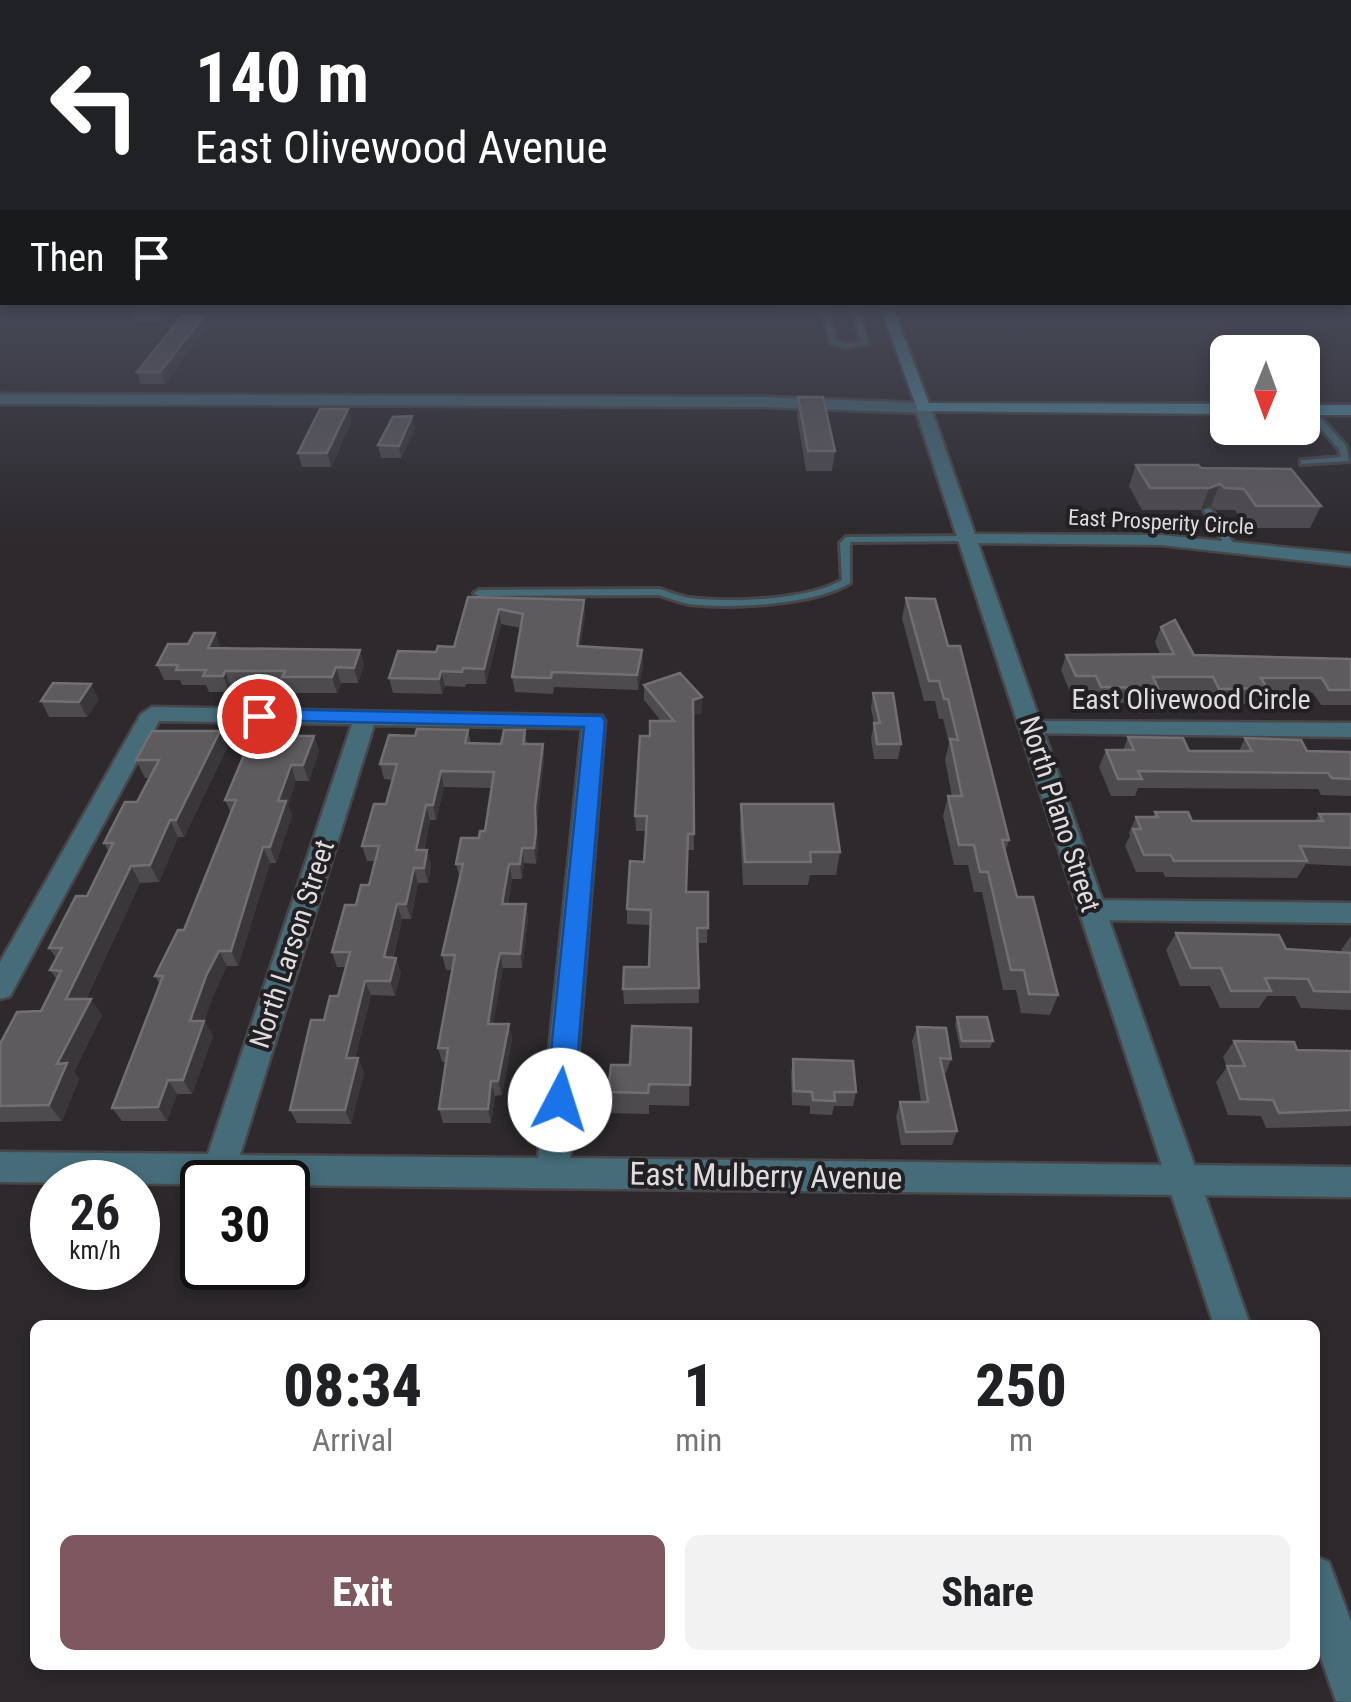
<!DOCTYPE html>
<style>
body{margin:0;font-family:"Roboto Condensed",sans-serif;background:#f2f2f2;color:#202124;height:100vh;display:flex;flex-direction:column;font-size:38px;white-space:nowrap}
*{box-sizing:border-box;margin:0}
p{font-size:32px;color:#757577}
.icon{flex:none;width:55px;height:55px;fill:none;stroke:currentColor;stroke-width:2;stroke-linecap:round;stroke-linejoin:round}
.map{position:relative;flex:1;overflow:hidden}
.panel{position:absolute;left:30px;top:1320px;width:1290px;height:350px;display:flex;flex-direction:column;background:#fff;border-radius:15px;box-shadow:0 5px 15px #0003}
.panel>*{flex:none}
.guide{position:absolute;left:0px;top:0px;width:1352px;height:305px;box-shadow:0 5px 15px #0003;background:#202124;color:#fff;overflow:hidden}
.needle{width:65px;rotate:181deg}
.buttons{position:absolute;left:1210px;top:335px;display:grid;gap:20px}
.buttons a{display:grid;place-items:center;width:110px;height:110px;border-radius:15px;background:#fff;box-shadow:0 5px 15px #0003;font-size:50px}
.speed{position:absolute;left:30px;top:1160px;display:flex;gap:20px;font-size:50px;font-weight:700;text-align:center}
.speed>*{display:grid;place-content:center;width:130px;height:130px;border-radius:50%;background:#fff;box-shadow:0 5px 15px #0003;line-height:1}
.speed small{font-size:25px;font-weight:400}
.speed .limit{border:5px solid #111;border-radius:15px;background:#fff;color:#111}
.pin{position:absolute;display:grid;place-items:center;width:85px;height:85px;color:#fff;margin:-42px;border:5px solid #fff;border-radius:50%;box-shadow:0 2px 10px #0007}
.me{position:absolute;width:110px;margin:-55px;rotate:5deg;stroke-linejoin:round;filter:drop-shadow(0 0 8px #0008)}
.turn{display:flex;align-items:center;gap:35px;height:210px;padding:0 30px;font-size:45px}
.turn .icon{width:130px;height:130px;stroke-width:2.5}
.turn b{display:block;font-size:70px;line-height:85px}
.then{display:flex;align-items:center;height:95px;padding:0 30px;background:#0003;gap:20px;font-size:38px}
.eta{display:flex;justify-content:space-evenly;align-items:center;height:170px;text-align:center}
.eta b{font-size:60px;font-weight:800;line-height:70px}
.button{display:flex;gap:20px;margin-top:auto;padding:20px 30px}
.button a{flex:1;height:115px;border-radius:15px;background:#7f575e;color:#fff;font-size:40px;font-weight:800;line-height:115px;text-align:center}
.button a+a{background:#f2f2f2;color:#202124}
.map>svg:first-child{display:block}
</style>
<div class="map">
<svg width="1351" height="1702" viewBox="0 0 1351 1702">
<rect width="100%" height="100%" fill="#2d292d"/>
<g fill="none" stroke-linecap="round" stroke-linejoin="round">
<g stroke="#494649" stroke-width="6">
<path id="service" d="M 773,303 L 780,303 L 784,306 L 828,309 L 836,341 L 846,344 L 861,342 L 851,303 L 857,303 L 868,343 L 846,348 L 831,343 L 823,312 L 782,310 Z
M 1306,408 L 1312,408 L 1346,446 L 1349,461 L 1301,464 L 1301,460 L 1304,460 L 1341,457 L 1339,449 L 1306,412 Z
M 1205,509 L 1211,509 L 1235,546 L 1233,548 L 1227,548 L 1204,511 Z
M 968,536 L 973,539 L 971,541 L 851,542 L 850,544 L 850,583 C 814,605 731,609 689,604 C 679,602 669,598 659,595 L 479,596 L 474,593 L 479,590 L 660,589 C 670,592 680,597 691,598 C 730,603 809,600 842,580 L 840,543 L 846,537 Z"/>
</g>
<g stroke="#494649" stroke-width="5">
<path id="minor" d="M 0,394 L 766,397 L 923,403 L 931,408 L 923,413 L 766,407 L 0,404 Z
M 968,534 L 1161,535 L 1351,554 L 1351,566 L 1161,545 L 962,543 L 959,539 Z
M 152,707 L 602,716 L 605,721 L 570,1158 L 1351,1167 L 1351,1197 L 0,1182 L 0,1152 L 208,1154 L 352,724 L 159,721 L 10,996 L 0,999 L 0,962 L 141,714 ZM 374,725 L 582,728 L 538,1158 L 240,1155 Z
M 1032,721 L 1351,723 L 1351,737 L 1024,733 L 1021,728 L 1024,723 Z
M 1092,900 L 1351,903 L 1351,923 L 1092,920 L 1083,917 L 1079,910 L 1083,903 Z"/>
</g>
<g stroke="#494649" stroke-width="5">
<path id="tertiary" d="M 923,403 L 931,408 L 1250,1325 L 1214,1325 L 915,408 Z
M 1315,1556 L 1329,1562 L 1351,1622 L 1351,1702 L 1336,1701 L 1315,1641 Z"/>
</g>
<g stroke="#494649" stroke-width="5">
<path id="secondary" d="M 879,303 L 891,303 L 929,403 L 1228,404 L 1228,414 L 918,411 Z
M 1302,405 L 1351,405 L 1351,415 L 1302,415 Z"/>
</g>
<use href="#service" fill="#466c7a" fill-rule="evenodd"/>
<use href="#minor" fill="#466c7a" fill-rule="evenodd"/>
<use href="#tertiary" fill="#466c7a" fill-rule="evenodd"/>
<use href="#secondary" fill="#5291a7" fill-rule="evenodd"/>
</g>
<path fill="#4e4b4f" d="M 129,303 L 180,303 L 163,322 L 136,322 Z
M 204,316 L 207,327 L 165,384 L 141,384 L 137,372 Z
M 798,397 L 835,451 L 832,471 L 806,471 L 797,416 Z
M 348,409 L 351,423 L 331,467 L 302,467 L 298,453 Z
M 415,429 L 401,458 L 381,458 L 378,445 Z
M 1136,465 L 1201,468 L 1321,506 L 1310,528 L 1247,528 L 1235,510 L 1216,510 L 1211,505 L 1201,510 L 1142,510 L 1129,486 Z
M 468,597 L 584,600 L 585,615 L 580,647 L 642,650 L 643,665 L 638,690 L 554,687 L 553,694 L 515,692 L 512,677 L 521,628 L 501,624 L 486,684 L 466,684 L 465,687 L 445,686 L 442,694 L 393,693 L 389,678 L 436,652 L 454,647 Z
M 906,598 L 948,646 L 1009,840 L 1005,852 L 1017,897 L 1058,995 L 1050,1015 L 1021,1013 L 1016,990 L 1003,990 L 982,892 L 974,892 L 968,865 L 954,865 L 943,816 L 948,796 L 952,796 L 945,760 L 949,743 L 943,719 L 939,719 L 935,701 L 924,701 L 902,618 Z
M 1161,627 L 1194,655 L 1351,659 L 1351,705 L 1321,705 L 1313,693 L 1265,693 L 1260,704 L 1212,704 L 1206,692 L 1156,692 L 1152,703 L 1096,703 L 1091,691 L 1070,692 L 1061,670 L 1066,655 L 1160,654 L 1155,642 Z
M 221,648 L 360,650 L 364,666 L 358,683 L 341,683 L 337,693 L 288,693 L 285,686 L 231,686 L 229,692 L 209,692 L 206,685 L 182,685 L 180,680 L 164,680 L 157,665 Z
M 644,685 L 702,697 L 702,713 L 693,715 L 694,850 L 688,850 L 686,892 L 708,892 L 707,943 L 698,943 L 699,1003 L 624,1004 L 623,989 L 649,967 L 651,925 L 627,924 L 627,909 L 644,862 L 646,831 L 636,831 L 635,816 L 650,736 L 661,721 L 644,700 Z
M 873,693 L 901,744 L 898,759 L 874,759 L 871,738 L 874,723 L 871,708 Z
M 99,699 L 87,717 L 49,717 L 41,701 Z
M 293,728 L 296,736 L 314,736 L 319,751 L 309,781 L 296,781 L 288,805 L 292,816 L 276,863 L 270,863 L 238,966 L 227,966 L 215,991 L 204,1021 L 213,1036 L 192,1094 L 177,1094 L 167,1121 L 122,1121 L 112,1108 L 160,984 L 155,976 L 184,930 L 231,813 L 225,800 Z
M 468,730 L 471,744 L 501,744 L 525,730 L 527,744 L 543,744 L 544,759 L 537,823 L 538,846 L 536,864 L 524,863 L 522,879 L 512,879 L 508,904 L 526,904 L 528,919 L 522,968 L 503,968 L 499,987 L 493,1024 L 509,1024 L 512,1039 L 502,1095 L 495,1096 L 491,1123 L 443,1123 L 439,1109 L 446,1062 L 442,1062 L 438,1048 L 452,970 L 446,970 L 442,955 L 460,879 L 456,864 L 485,831 L 492,788 L 444,787 L 436,820 L 430,820 L 424,850 L 427,850 L 431,865 L 428,883 L 418,883 L 411,919 L 402,919 L 393,958 L 401,972 L 395,996 L 371,995 L 355,1058 L 358,1058 L 364,1073 L 351,1124 L 297,1123 L 290,1110 L 324,1020 L 338,996 L 346,967 L 337,967 L 332,952 L 356,905 L 369,885 L 375,861 L 367,861 L 362,846 L 386,804 L 393,780 L 384,779 L 380,764 L 415,736 Z
M 220,731 L 227,748 L 184,837 L 178,837 L 159,882 L 140,883 L 86,999 L 102,1015 L 74,1072 L 79,1079 L 62,1121 L 0,1122 L 0,1044 L 41,1011 L 57,980 L 50,970 L 56,958 L 49,948 L 87,896 L 109,852 L 104,843 L 137,802 L 150,778 L 145,778 L 136,760 Z
M 1128,737 L 1189,751 L 1239,751 L 1245,738 L 1307,751 L 1351,752 L 1351,796 L 1321,795 L 1318,789 L 1138,788 L 1135,796 L 1111,796 L 1099,767 L 1106,750 L 1123,750 Z
M 741,804 L 840,852 L 836,875 L 810,875 L 808,885 L 743,885 L 740,827 Z
M 1155,812 L 1192,821 L 1315,821 L 1319,814 L 1351,814 L 1351,866 L 1306,864 L 1297,878 L 1165,877 L 1163,872 L 1136,872 L 1125,846 L 1130,836 L 1129,833 L 1136,817 L 1153,817 Z
M 1176,933 L 1286,949 L 1342,952 L 1341,950 L 1351,936 L 1351,1010 L 1301,1008 L 1295,996 L 1267,996 L 1259,1008 L 1220,1008 L 1210,986 L 1180,986 L 1166,950 Z
M 957,1017 L 993,1041 L 990,1048 L 960,1048 L 955,1025 Z
M 917,1027 L 951,1059 L 946,1073 L 944,1073 L 957,1131 L 952,1145 L 901,1145 L 896,1116 L 900,1102 L 921,1102 L 912,1041 Z
M 691,1028 L 689,1106 L 649,1105 L 649,1114 L 610,1113 L 608,1092 L 630,1065 Z
M 1234,1041 L 1297,1050 L 1351,1051 L 1351,1124 L 1350,1126 L 1266,1128 L 1261,1116 L 1228,1115 L 1216,1082 L 1227,1067 L 1223,1057 Z
M 793,1059 L 856,1092 L 853,1106 L 834,1106 L 832,1115 L 810,1114 L 810,1106 L 792,1105 L 791,1073 Z"/>
<path fill="#3a373b" d="M 157,303 L 180,303 L 163,322 Z
M 204,316 L 207,327 L 165,384 L 160,372 Z
M 348,409 L 351,423 L 331,467 L 327,453 Z
M 412,416 L 415,429 L 401,458 L 399,446 Z
M 1220,484 L 1211,505 L 1201,510 L 1209,488 Z
M 584,600 L 585,615 L 578,662 L 577,646 Z
M 499,609 L 501,624 L 486,684 L 484,669 Z
M 215,633 L 221,648 L 208,648 Z
M 360,650 L 364,666 L 358,683 L 354,668 Z
M 642,650 L 643,665 L 638,690 L 637,675 Z
M 336,667 L 341,683 L 337,693 L 332,677 Z
M 225,671 L 231,686 L 229,692 L 223,676 Z
M 441,671 L 445,686 L 442,694 L 439,679 Z
M 91,684 L 99,699 L 87,717 L 79,702 Z
M 702,697 L 702,713 L 693,716 L 693,700 Z
M 220,731 L 227,748 L 184,837 L 176,820 Z
M 314,736 L 319,751 L 309,781 L 303,765 Z
M 543,744 L 544,759 L 537,823 L 538,846 L 536,864 L 534,848 L 535,807 Z
M 291,765 L 296,781 L 288,805 L 292,816 L 276,863 L 270,847 L 278,801 Z
M 441,771 L 444,787 L 436,820 L 433,805 Z
M 426,805 L 430,820 L 420,865 L 416,850 Z
M 170,820 L 178,837 L 159,882 L 150,865 Z
M 263,847 L 270,863 L 238,966 L 231,951 Z
M 522,848 L 524,863 L 522,879 L 520,864 Z
M 427,850 L 431,865 L 428,883 L 424,868 Z
M 509,864 L 512,879 L 505,919 L 502,904 Z
M 131,866 L 140,883 L 78,1015 L 66,999 Z
M 414,868 L 418,883 L 411,919 L 406,904 Z
M 397,904 L 402,919 L 389,972 L 384,957 Z
M 526,904 L 528,919 L 522,968 L 520,954 Z
M 219,951 L 227,966 L 215,991 L 199,1036 L 190,1021 L 206,976 Z
M 500,953 L 503,968 L 491,1039 L 488,1024 Z
M 396,958 L 401,972 L 395,996 L 390,981 Z
M 365,981 L 371,995 L 352,1072 L 346,1058 Z
M 91,999 L 102,1015 L 74,1072 L 79,1079 L 62,1121 L 49,1105 L 57,1064 Z
M 204,1021 L 213,1036 L 192,1094 L 183,1080 Z
M 509,1024 L 512,1039 L 502,1095 L 498,1081 Z
M 358,1058 L 364,1073 L 351,1124 L 345,1110 Z
M 168,1080 L 177,1094 L 167,1121 L 158,1107 Z
M 491,1081 L 495,1096 L 491,1123 L 488,1109 Z"/>
<path fill="#5e5b5e" stroke="#726f72" stroke-width="2.5" d="M 182,316 L 204,316 L 160,372 L 137,372 Z
M 798,397 L 823,397 L 835,451 L 808,451 Z
M 320,409 L 348,409 L 327,453 L 298,453 Z
M 412,416 L 399,446 L 378,445 L 393,417 Z
M 1136,465 L 1198,465 L 1201,468 L 1291,469 L 1321,506 L 1256,506 L 1244,489 L 1225,488 L 1220,484 L 1209,488 L 1150,488 Z
M 468,597 L 584,600 L 577,646 L 642,650 L 637,675 L 552,672 L 551,678 L 512,677 L 523,614 L 499,609 L 484,669 L 463,668 L 462,672 L 441,671 L 439,679 L 389,678 L 398,651 L 436,652 L 438,646 L 454,647 Z
M 906,598 L 935,599 L 948,646 L 960,646 L 1009,840 L 1002,840 L 1017,897 L 1033,897 L 1058,995 L 1029,994 L 1024,970 L 1011,970 L 988,872 L 980,872 L 974,845 L 959,845 L 948,796 L 962,796 L 950,739 L 958,740 L 948,699 L 944,699 L 939,681 L 929,681 Z
M 1175,620 L 1194,655 L 1351,659 L 1351,690 L 1329,690 L 1322,678 L 1261,678 L 1267,688 L 1219,689 L 1213,677 L 1153,677 L 1158,688 L 1101,687 L 1096,676 L 1076,676 L 1066,655 L 1174,654 L 1161,627 Z
M 194,633 L 215,633 L 208,648 L 360,650 L 354,668 L 336,667 L 332,677 L 282,677 L 285,671 L 225,671 L 223,676 L 203,676 L 206,670 L 176,670 L 178,665 L 157,665 L 168,644 L 188,644 Z
M 680,673 L 702,697 L 693,700 L 694,834 L 688,834 L 686,892 L 708,892 L 708,928 L 697,928 L 699,988 L 623,989 L 624,967 L 649,967 L 651,910 L 627,909 L 630,861 L 644,862 L 647,816 L 635,816 L 640,736 L 650,736 L 650,721 L 674,721 L 644,685 Z
M 53,683 L 91,684 L 79,702 L 41,701 Z
M 873,693 L 893,693 L 901,744 L 877,744 L 874,723 L 880,723 Z
M 293,728 L 290,736 L 314,736 L 303,765 L 291,765 L 278,801 L 286,801 L 270,847 L 263,847 L 231,951 L 219,951 L 206,976 L 190,1021 L 204,1021 L 183,1080 L 168,1080 L 158,1107 L 112,1108 L 163,976 L 155,976 L 178,930 L 184,930 L 236,800 L 225,800 L 255,729 Z
M 417,729 L 468,730 L 465,743 L 501,744 L 504,730 L 525,730 L 523,744 L 543,744 L 535,807 L 536,831 L 534,848 L 522,848 L 520,864 L 509,864 L 502,904 L 526,904 L 520,954 L 500,953 L 496,972 L 488,1024 L 509,1024 L 498,1081 L 491,1081 L 488,1109 L 439,1109 L 448,1048 L 438,1048 L 455,955 L 442,955 L 463,864 L 456,864 L 461,838 L 479,838 L 480,831 L 485,831 L 494,772 L 441,771 L 433,805 L 426,805 L 416,850 L 427,850 L 424,868 L 414,868 L 406,904 L 397,904 L 384,957 L 396,958 L 390,981 L 365,981 L 346,1058 L 358,1058 L 345,1110 L 290,1110 L 311,1020 L 324,1020 L 330,996 L 338,996 L 350,952 L 332,952 L 345,905 L 356,905 L 361,885 L 369,885 L 379,846 L 362,846 L 374,804 L 386,804 L 397,764 L 380,764 L 389,735 L 415,736 Z
M 152,731 L 220,731 L 176,820 L 170,820 L 150,865 L 131,866 L 66,999 L 91,999 L 57,1064 L 67,1063 L 49,1105 L 0,1106 L 0,1044 L 17,1012 L 41,1011 L 61,971 L 50,970 L 62,948 L 49,948 L 76,896 L 87,896 L 113,843 L 104,843 L 125,802 L 137,802 L 159,760 L 136,760 Z
M 1128,737 L 1183,738 L 1189,751 L 1252,751 L 1245,738 L 1301,740 L 1307,751 L 1351,752 L 1351,779 L 1332,778 L 1328,773 L 1138,771 L 1142,779 L 1118,779 L 1106,750 L 1134,750 Z
M 741,804 L 833,804 L 840,852 L 810,852 L 811,862 L 745,862 Z
M 1155,812 L 1188,812 L 1192,821 L 1323,821 L 1319,814 L 1351,814 L 1351,848 L 1300,846 L 1307,861 L 1174,861 L 1171,855 L 1144,855 L 1133,829 L 1141,829 L 1136,817 L 1158,817 Z
M 1176,933 L 1279,935 L 1286,949 L 1351,953 L 1351,992 L 1314,991 L 1308,979 L 1265,978 L 1271,991 L 1231,991 L 1221,968 L 1191,968 Z
M 957,1017 L 987,1017 L 993,1041 L 962,1041 Z
M 632,1026 L 691,1028 L 690,1085 L 649,1084 L 648,1093 L 608,1092 L 611,1065 L 630,1065 Z
M 917,1027 L 946,1028 L 951,1059 L 940,1058 L 957,1131 L 906,1132 L 900,1102 L 928,1102 Z
M 1234,1041 L 1294,1042 L 1297,1050 L 1351,1051 L 1351,1110 L 1279,1113 L 1273,1100 L 1240,1099 L 1227,1066 L 1245,1066 Z
M 793,1059 L 853,1061 L 856,1092 L 834,1092 L 835,1101 L 813,1100 L 812,1092 L 794,1091 Z"/>
<linearGradient id="sky" x2="0" y2="1"><stop stop-color="#191719"/><stop offset="0.56" stop-color="#464957"/><stop offset="1" stop-color="#464957" stop-opacity="0"/></linearGradient>
<rect width="1351" height="541" fill="url(#sky)"/>
<path fill="#1a73e8" stroke="#114b97" stroke-width="2.5" d="M 259,709 L 602,716 L 605,721 L 574,1100 L 570,1109 L 560,1113 L 550,1109 L 546,1100 L 584,727 L 252,720 L 249,716 Z"/>
<g text-anchor="middle" dominant-baseline="central" stroke-width="8" stroke-linejoin="round" paint-order="stroke">
<g font-size="22" fill="#dfdcdf" stroke="#232024">
<text transform="translate(1161 522) rotate(3)">East Prosperity Circle</text>
</g>
<g font-size="28" fill="#dfdcdf" stroke="#232024">
<text x="1191" y="699">East Olivewood Circle</text>
<text transform="translate(1060 814) rotate(72)">North Plano Street</text>
<text transform="translate(292 944) rotate(-72)">North Larson Street</text>
</g>
<g font-size="32" fill="#dfdcdf" stroke="#232024">
<text transform="translate(766 1176) rotate(1)">East Mulberry Avenue</text>
</g>
</g>
</svg>
<div class="buttons">
<a><svg class="needle" viewBox="-14 -14 28 28"><path d="M0-13l5 13h-10z" fill="#e53935"/><path d="M0 13l5-13h-10z" fill="#757577"/></svg></a>
</div>
<div class="speed"><div>26<small>km/h</small></div><div class="limit">30</div></div>
<div class="pin" style="left:259px;top:716px;background:#d93025"><svg class="icon" aria-label="arrive" viewBox="0 0 24 24"><path d="M6 21V4h12l-3 4 3 4H6"/></svg></div>
<svg class="me" style="left:560px;top:1100px" viewBox="-20 -20 40 40"><circle r="19" fill="#fff"/><path d="M0-13L10 11 0 6-10 11z" fill="#1a73e8"/></svg>
<div class="guide">
<div class="turn"><svg class="icon" aria-label="left" viewBox="0 0 24 24"><path d="M17 20v-9H6M10 6l-5 5 5 5"/></svg><div><b>140 m</b>East Olivewood Avenue</div></div>
<div class="then">Then<svg class="icon" aria-label="arrive" viewBox="0 0 24 24"><path d="M6 21V4h12l-3 4 3 4H6"/></svg></div>
</div>
<section class="panel">
<div class="eta">
<div><b>08:34</b><p>Arrival</p></div>
<div><b>1</b><p>min</p></div>
<div><b>250</b><p>m</p></div>
</div>
<div class="button"><a>Exit</a><a>Share</a></div>
</section>
</div>
